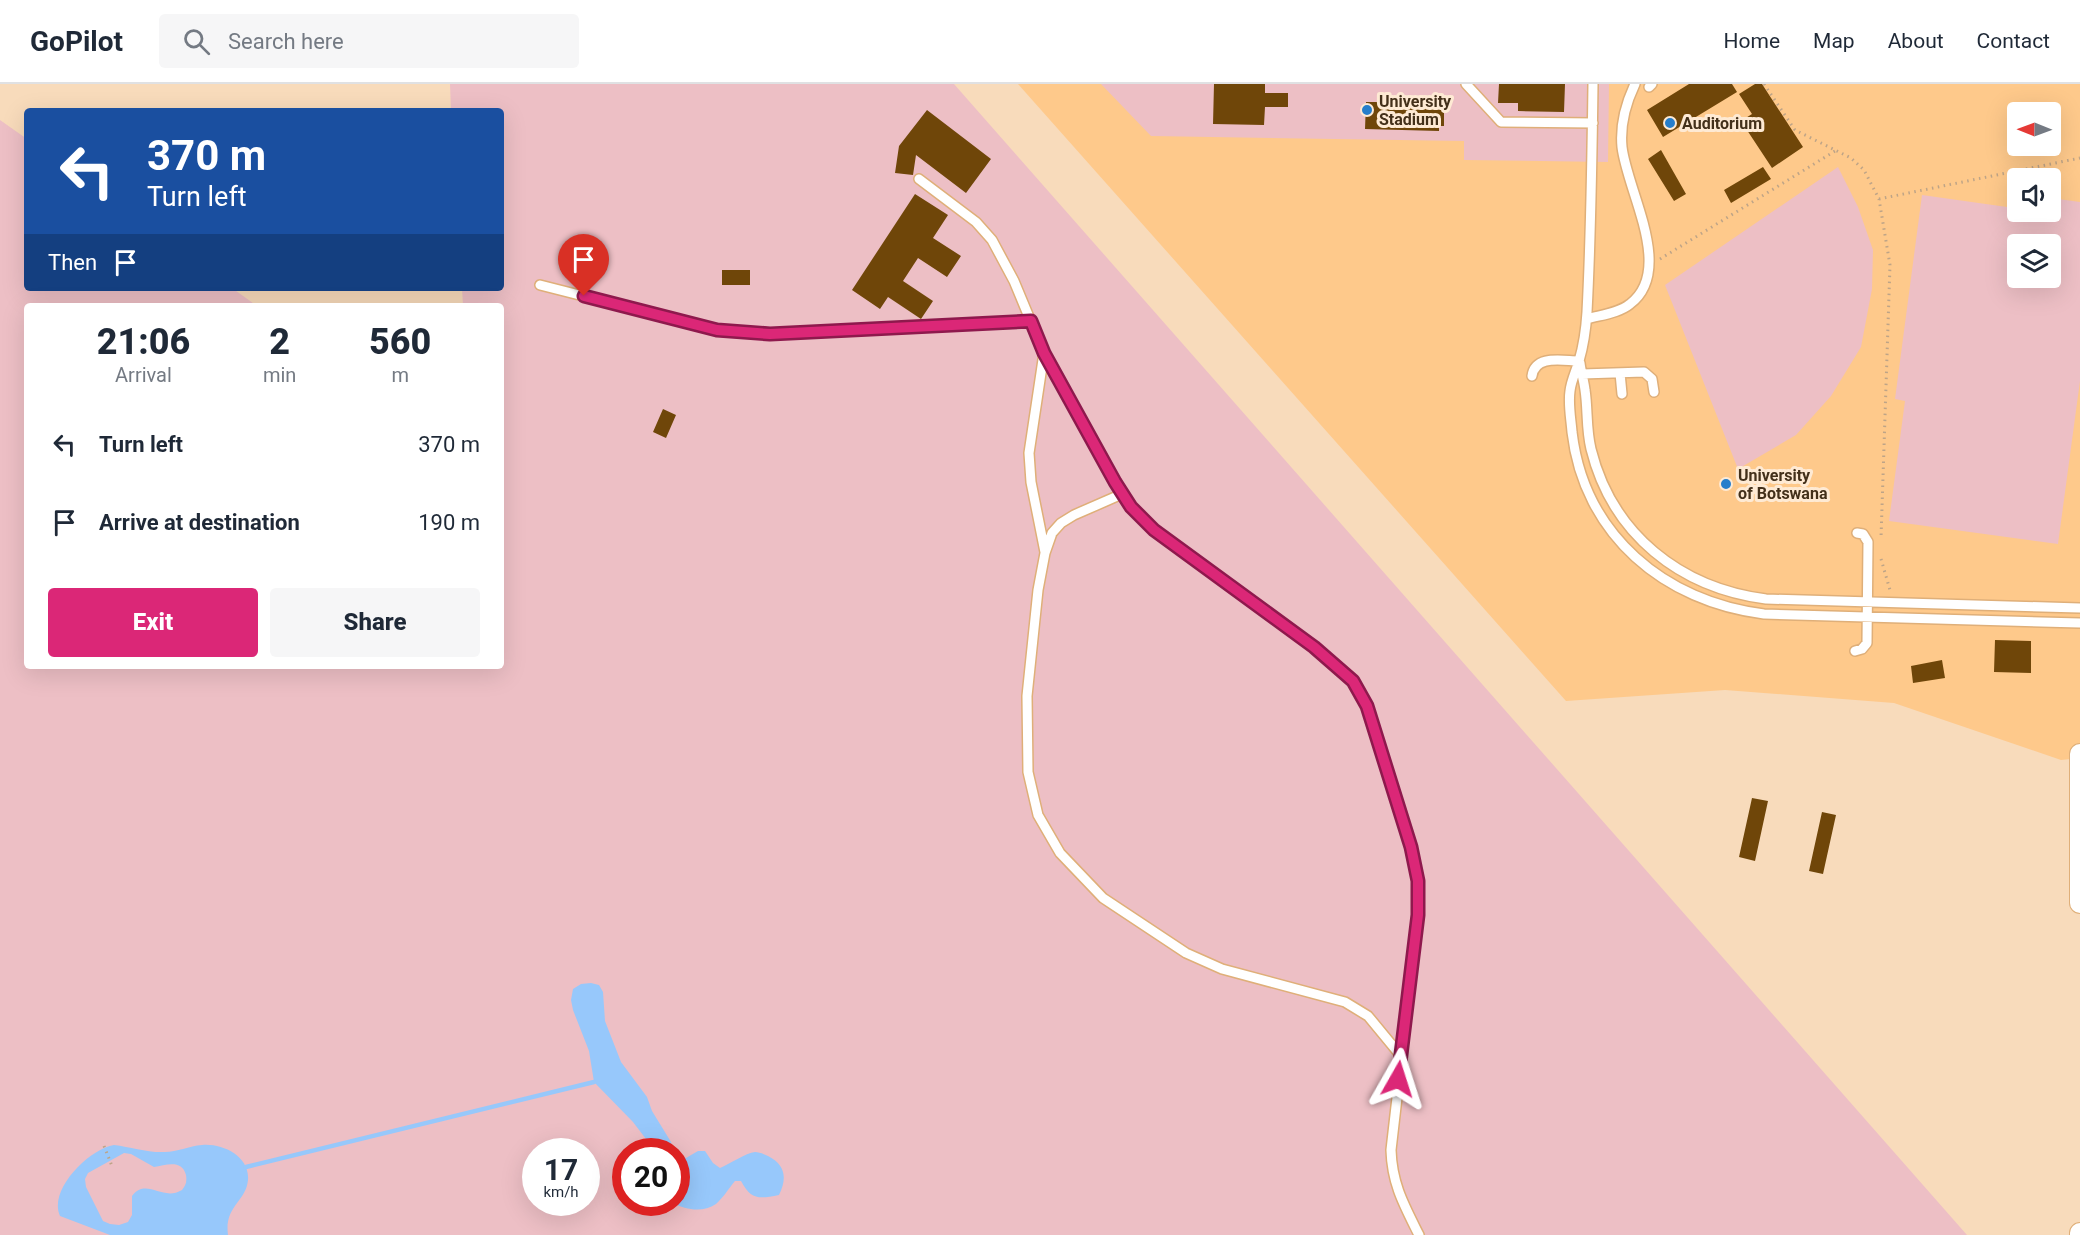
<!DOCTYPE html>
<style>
body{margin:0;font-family:Roboto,sans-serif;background:#f6f6f7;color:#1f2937;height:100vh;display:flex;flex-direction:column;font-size:22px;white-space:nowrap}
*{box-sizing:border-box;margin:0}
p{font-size:20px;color:#747a83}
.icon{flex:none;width:33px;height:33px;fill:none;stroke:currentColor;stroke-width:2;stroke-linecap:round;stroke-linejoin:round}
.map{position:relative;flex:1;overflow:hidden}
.panel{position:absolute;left:24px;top:219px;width:480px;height:366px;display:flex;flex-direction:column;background:#fff;border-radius:6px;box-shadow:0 6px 24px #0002}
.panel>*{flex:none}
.top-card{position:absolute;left:24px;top:24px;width:480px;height:183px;border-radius:6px;box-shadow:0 6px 24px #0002;background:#1a4fa0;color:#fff;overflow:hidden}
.needle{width:39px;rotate:271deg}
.fabs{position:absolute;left:2007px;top:18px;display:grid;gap:12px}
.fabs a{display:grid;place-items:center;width:54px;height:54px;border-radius:6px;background:#fff;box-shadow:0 6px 24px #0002;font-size:30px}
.speed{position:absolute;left:522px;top:1054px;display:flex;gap:12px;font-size:30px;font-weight:700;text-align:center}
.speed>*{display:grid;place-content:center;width:78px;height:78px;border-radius:50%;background:#fff;box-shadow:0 6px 24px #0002;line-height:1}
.speed small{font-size:15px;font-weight:400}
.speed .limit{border:9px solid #d22;background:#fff;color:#111}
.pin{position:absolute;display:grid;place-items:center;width:51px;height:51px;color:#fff;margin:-62px -26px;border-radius:50% 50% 50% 0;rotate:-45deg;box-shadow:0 0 6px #0007}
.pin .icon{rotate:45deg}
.me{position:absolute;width:66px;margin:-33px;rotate:6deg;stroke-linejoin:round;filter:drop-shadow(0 0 4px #0008)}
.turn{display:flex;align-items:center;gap:21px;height:126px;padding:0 24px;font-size:27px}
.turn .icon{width:78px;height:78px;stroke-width:2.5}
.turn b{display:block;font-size:42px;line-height:51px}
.then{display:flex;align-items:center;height:57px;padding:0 24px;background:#0003;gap:12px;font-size:22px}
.eta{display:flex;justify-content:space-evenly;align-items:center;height:102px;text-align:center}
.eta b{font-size:36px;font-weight:800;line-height:42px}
.cta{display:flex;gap:12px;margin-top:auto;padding:12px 24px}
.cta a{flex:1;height:69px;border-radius:6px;background:#db2777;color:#fff;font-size:24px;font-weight:800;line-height:69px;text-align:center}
.cta a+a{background:#f6f6f7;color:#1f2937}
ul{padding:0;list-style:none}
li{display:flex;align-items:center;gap:18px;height:78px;padding:0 24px}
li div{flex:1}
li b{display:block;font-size:22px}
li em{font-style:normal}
header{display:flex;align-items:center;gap:36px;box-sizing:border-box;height:84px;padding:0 30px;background:#fff;border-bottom:2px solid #e0e1e3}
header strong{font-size:28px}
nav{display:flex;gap:33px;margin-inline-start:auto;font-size:21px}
.search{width:420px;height:54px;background:#f6f6f7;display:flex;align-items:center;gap:15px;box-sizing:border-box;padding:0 21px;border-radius:6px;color:#747a83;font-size:22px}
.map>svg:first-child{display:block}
</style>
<header>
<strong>GoPilot</strong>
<div class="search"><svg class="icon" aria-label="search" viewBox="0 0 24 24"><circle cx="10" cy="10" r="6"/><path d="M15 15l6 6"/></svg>Search here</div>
<nav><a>Home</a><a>Map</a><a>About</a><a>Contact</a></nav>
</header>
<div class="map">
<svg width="2080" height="1151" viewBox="0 0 2080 1151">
<rect width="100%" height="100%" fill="#f8dbbb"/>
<path fill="#fec98b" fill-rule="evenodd" d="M 1018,0 L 2080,0 L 2080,674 L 2061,676 L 1894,619 L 1725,606 L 1566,617 ZM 2018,28 L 2050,28 L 2050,62 L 2018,62 ZM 2018,94 L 2050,94 L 2050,128 L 2018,128 ZM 2018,160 L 2050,160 L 2050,194 L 2018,194 Z"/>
<path fill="#edbfc5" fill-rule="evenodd" d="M 450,0 L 954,0 L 1967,1151 L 0,1151 L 0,36 L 27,55 L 27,204 L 232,204 L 257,222 L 27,222 L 27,582 L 501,582 L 501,222 L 463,222 L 462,204 L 501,204 L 501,27 L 451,27 ZM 536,1068 L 586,1068 L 586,1119 L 536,1119 ZM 626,1068 L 676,1068 L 676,1119 L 626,1119 Z
M 1101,0 L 1609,0 L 1608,78 L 1464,76 L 1464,57 L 1151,52 Z
M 1838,83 L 1858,123 L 1873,166 L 1872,205 L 1861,263 L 1831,312 L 1796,351 L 1738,385 L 1665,201 Z
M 2009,109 L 2017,110 L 2018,128 L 2050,128 L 2051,114 L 2080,118 L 2080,297 L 2058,460 L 1889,437 L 1905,317 L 1895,315 L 1922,111 L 2007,123 ZM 2018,160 L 2050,160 L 2050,194 L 2018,194 Z"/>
<path fill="#97c8fb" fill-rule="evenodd" d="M 591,899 L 599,901 L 603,908 L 605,937 L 621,978 L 647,1013 L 652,1027 L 671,1058 L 674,1068 L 652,1068 L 646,1055 L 633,1038 L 594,998 L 589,967 L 573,926 L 571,916 L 573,905 L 581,900 Z
M 114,1061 C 131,1063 148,1069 165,1068 C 177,1068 189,1062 202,1061 C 222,1059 250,1072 248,1096 C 246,1118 224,1122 228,1151 L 110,1151 L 60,1132 C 48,1106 89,1065 114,1061 ZM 124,1069 L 131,1070 L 154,1083 C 166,1081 182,1075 186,1091 C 187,1098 186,1101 182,1106 C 162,1118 147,1093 132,1112 L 132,1131 L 128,1138 L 119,1141 L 110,1140 L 103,1137 L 86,1103 L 85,1095 L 88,1089 Z
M 698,1067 L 705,1067 L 713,1079 L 720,1084 C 729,1080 746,1069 755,1068 C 759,1068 764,1070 768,1072 C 786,1081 787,1095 779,1111 C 759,1115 751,1116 741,1097 L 735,1097 C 729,1104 723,1114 716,1120 C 703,1129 686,1126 673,1119 L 676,1119 L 677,1071 L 686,1074 Z"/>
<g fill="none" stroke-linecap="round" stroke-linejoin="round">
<path stroke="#97c8fb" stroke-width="4.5" d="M 246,1083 L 594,998"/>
</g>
<path fill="#6f4609" d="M 1214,0 L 1265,0 L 1265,9 L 1288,9 L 1288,23 L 1265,23 L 1264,41 L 1213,40 Z
M 1499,0 L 1565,0 L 1564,28 L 1518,27 L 1518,19 L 1498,19 Z
M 1689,0 L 1732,0 L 1737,8 L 1663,53 L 1647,26 Z
M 1755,0 L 1762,0 L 1803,63 L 1772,84 L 1741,37 L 1752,30 L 1739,10 Z
M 1366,18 L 1444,18 L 1444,42 L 1439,42 L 1439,47 L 1365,45 Z
M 927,26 L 991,75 L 966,109 L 916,71 L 913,91 L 895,89 L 899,62 Z
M 1661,66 L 1686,110 L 1674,117 L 1648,75 Z
M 1763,83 L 1771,95 L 1731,119 L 1724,106 Z
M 915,110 L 948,131 L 933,154 L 961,172 L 947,193 L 918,174 L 903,197 L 933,217 L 921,235 L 888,213 L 880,225 L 852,206 Z
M 722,186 L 750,186 L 750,201 L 722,201 Z
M 663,325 L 676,331 L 666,354 L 653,348 Z
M 1995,556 L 2031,557 L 2031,589 L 1994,588 Z
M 1942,576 L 1945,594 L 1913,599 L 1911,582 Z
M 1752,714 L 1768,717 L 1755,777 L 1739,773 Z
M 1822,728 L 1836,731 L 1823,790 L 1809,787 Z"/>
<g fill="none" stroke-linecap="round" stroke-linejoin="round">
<g stroke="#dfaf79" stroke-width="12">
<path id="lane" d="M 1466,0 L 1501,38 L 1593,39
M 1593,0 C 1592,76 1591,152 1587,228 C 1586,244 1584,260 1579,277 C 1576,287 1571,297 1570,307 C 1568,320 1571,335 1572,348 C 1584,451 1665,518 1764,530 L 2080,539
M 1649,3 L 1652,0
M 919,95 L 976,138 L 992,156 L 1014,197 L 1044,269 L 1115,398 L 1130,423 L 1154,446 L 1314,563 L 1353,597 L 1367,622 L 1411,763 L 1418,797 L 1418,831 L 1391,1066 C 1392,1100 1404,1121 1419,1151
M 540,201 L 717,246 L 770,250 L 1031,237
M 1587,235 C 1601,231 1619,229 1630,220 C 1675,186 1627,107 1622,63 C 1620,42 1626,19 1635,0
M 1044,269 L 1029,369 L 1031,398 L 1045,468
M 1580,279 C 1581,288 1584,297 1585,306 C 1588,325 1586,345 1591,365 C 1612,450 1680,504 1766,515 L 2080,524
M 1620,289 L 1622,310
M 1582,290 L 1644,288 L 1652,295 L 1654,308
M 1532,292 C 1535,270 1563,277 1579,277
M 1122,410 L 1074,431 L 1061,439 L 1052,449 L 1045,469 L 1038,506 L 1027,612 L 1028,688 L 1038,731 L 1060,769 L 1103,814 L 1186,869 L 1222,885 L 1345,918 L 1368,932 L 1401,972
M 1855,567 L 1862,565 L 1867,559 L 1868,458 L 1863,450 L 1857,449"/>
</g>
<g stroke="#dfaf79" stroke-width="22">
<path id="street" d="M 2080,670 L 2080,819
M 2080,1151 L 2080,1149"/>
</g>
<path stroke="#bea487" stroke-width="3" stroke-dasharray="1.5 4.5" stroke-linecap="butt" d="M 1764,0 L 1795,46 L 1851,74 L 1864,86 L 1879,115 L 1890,181 L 1881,454
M 1879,115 L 2080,74
M 1660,175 L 1835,67
M 1881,475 L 1890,506
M 104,1062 L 112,1082"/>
<use href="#lane" stroke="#fff" stroke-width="9"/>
<use href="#street" stroke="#fff" stroke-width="20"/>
</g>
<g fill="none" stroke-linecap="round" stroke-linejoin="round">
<g stroke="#8e194d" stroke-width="15">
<path id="route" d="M 584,212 L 717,246 L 770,250 L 1031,237 L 1044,269 L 1115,398 L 1131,423 L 1154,446 L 1314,563 L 1353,597 L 1367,622 L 1411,763 L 1418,797 L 1418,831 L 1398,995"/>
</g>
<use href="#route" stroke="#db2777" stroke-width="10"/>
</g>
<g fill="#267ecb" stroke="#feead4" stroke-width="2">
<circle cx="1367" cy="26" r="6"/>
<circle cx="1670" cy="39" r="6"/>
<circle cx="1726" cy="400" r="6"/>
</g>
<g text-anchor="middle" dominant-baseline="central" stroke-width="6" stroke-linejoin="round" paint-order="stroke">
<g font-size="16" font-weight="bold" fill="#43301a" stroke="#feead4" text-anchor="start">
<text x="1379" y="17">University<tspan x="1379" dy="18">Stadium</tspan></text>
<text x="1682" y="39">Auditorium</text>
<text x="1738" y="391">University<tspan x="1738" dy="18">of Botswana</tspan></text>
</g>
</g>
</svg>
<div class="fabs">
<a><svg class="needle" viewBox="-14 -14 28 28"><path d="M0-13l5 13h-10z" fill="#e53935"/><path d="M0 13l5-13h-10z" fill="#747a83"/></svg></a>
<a><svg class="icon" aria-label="sound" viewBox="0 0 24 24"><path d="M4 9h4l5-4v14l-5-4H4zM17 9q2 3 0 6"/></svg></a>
<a><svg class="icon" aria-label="layers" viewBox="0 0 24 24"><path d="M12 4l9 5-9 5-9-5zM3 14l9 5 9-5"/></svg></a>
</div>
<div class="speed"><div>17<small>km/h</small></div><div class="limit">20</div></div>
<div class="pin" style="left:584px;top:212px;background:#d93025"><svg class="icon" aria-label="arrive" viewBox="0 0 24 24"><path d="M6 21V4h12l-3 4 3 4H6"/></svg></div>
<svg class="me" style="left:1398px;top:995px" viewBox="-20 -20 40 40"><path d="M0-17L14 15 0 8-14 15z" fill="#db2777" stroke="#fff" stroke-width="4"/></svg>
<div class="top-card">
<div class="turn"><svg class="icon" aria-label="left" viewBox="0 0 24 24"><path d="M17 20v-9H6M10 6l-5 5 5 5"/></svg><div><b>370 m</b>Turn left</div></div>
<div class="then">Then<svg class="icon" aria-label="arrive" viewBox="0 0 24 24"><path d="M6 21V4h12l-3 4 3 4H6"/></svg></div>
</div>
<section class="panel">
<div class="eta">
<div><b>21:06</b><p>Arrival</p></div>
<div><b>2</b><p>min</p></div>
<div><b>560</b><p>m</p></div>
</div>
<ul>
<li><svg class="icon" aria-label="left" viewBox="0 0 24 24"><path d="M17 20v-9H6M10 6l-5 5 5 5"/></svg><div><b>Turn left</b></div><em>370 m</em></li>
<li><svg class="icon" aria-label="arrive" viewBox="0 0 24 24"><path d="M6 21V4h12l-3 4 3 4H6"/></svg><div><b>Arrive at destination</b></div><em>190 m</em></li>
</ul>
<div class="cta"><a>Exit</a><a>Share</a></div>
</section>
</div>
